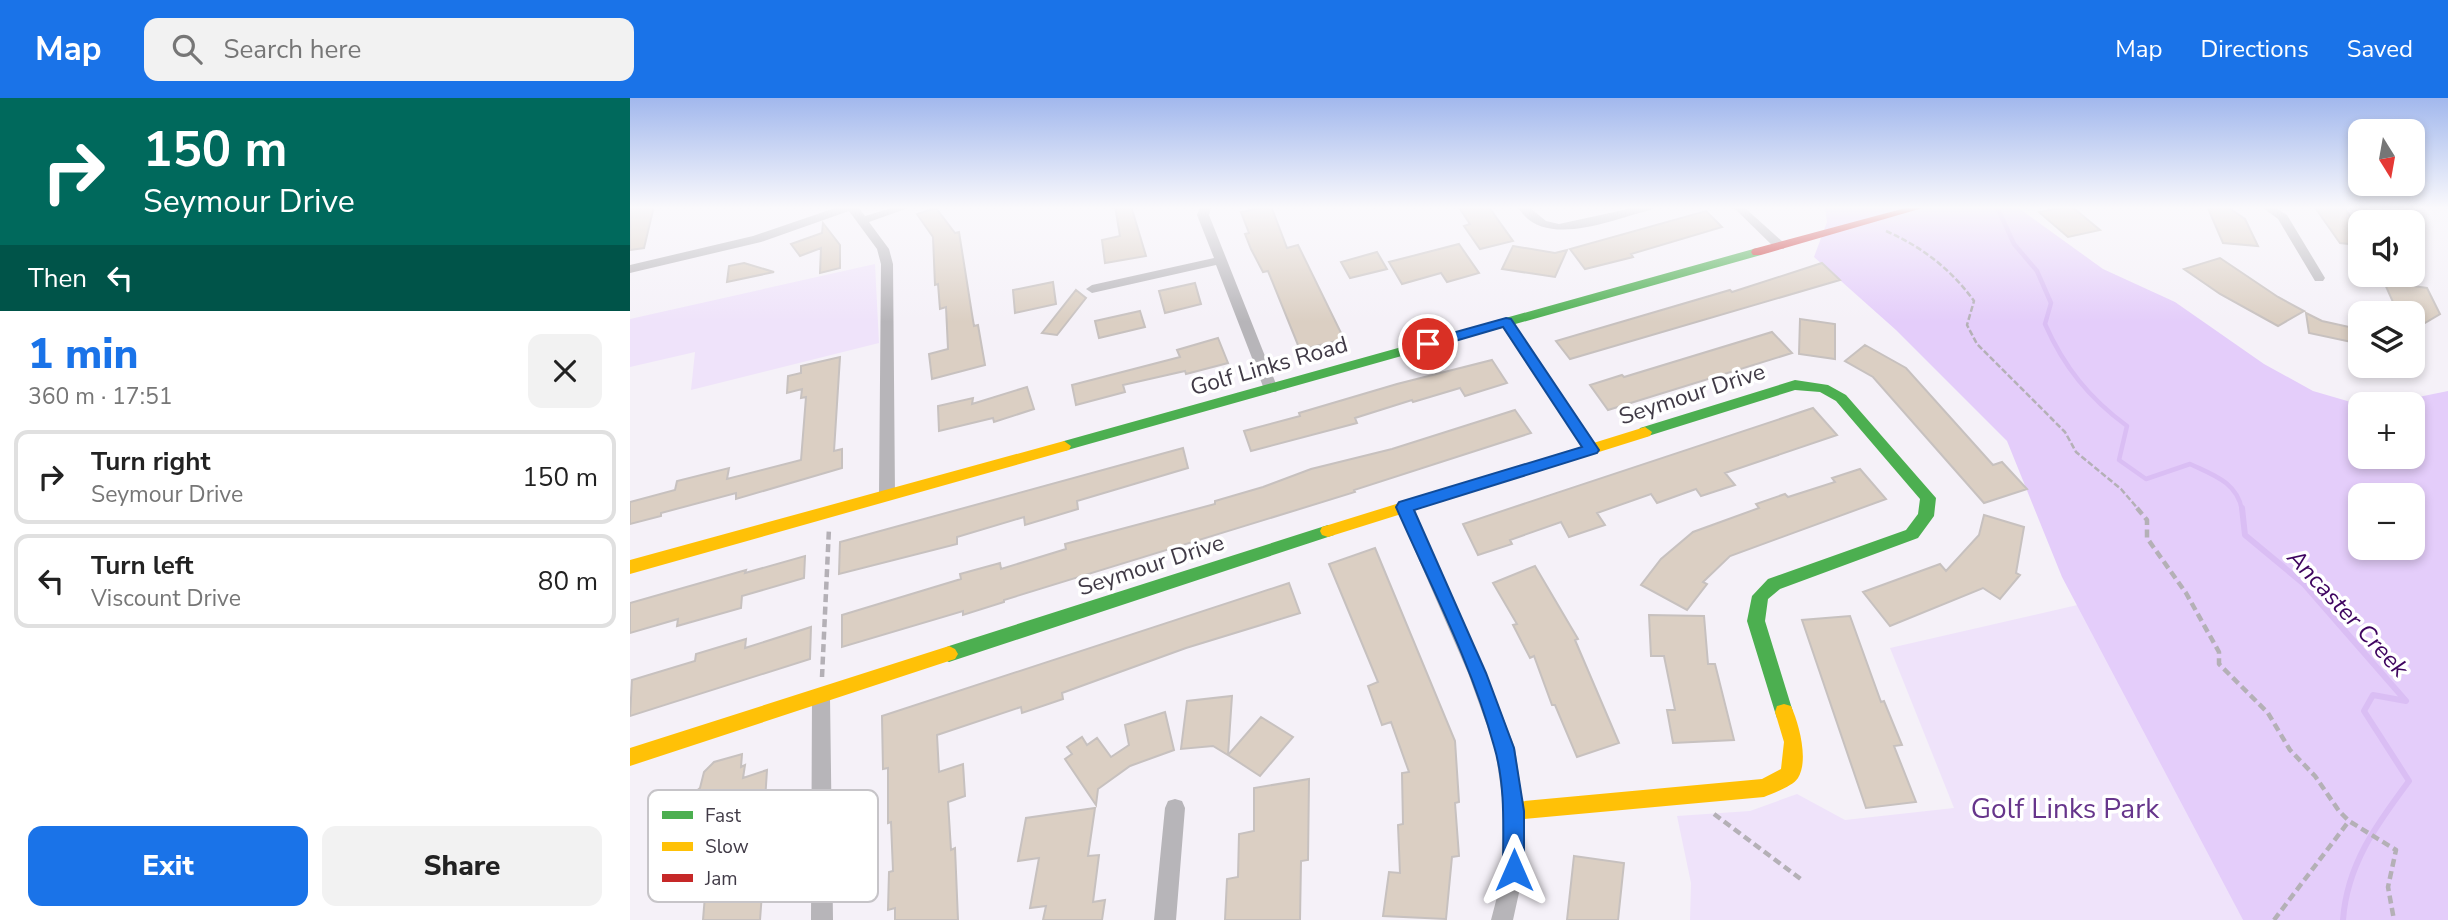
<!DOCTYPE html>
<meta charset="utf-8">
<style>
body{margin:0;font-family:"Nunito Sans",sans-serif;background:#f2f2f2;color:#222;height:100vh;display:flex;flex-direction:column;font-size:26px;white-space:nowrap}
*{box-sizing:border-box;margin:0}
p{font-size:23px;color:#767676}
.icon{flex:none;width:38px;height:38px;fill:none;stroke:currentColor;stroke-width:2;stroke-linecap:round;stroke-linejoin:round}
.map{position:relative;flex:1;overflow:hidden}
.details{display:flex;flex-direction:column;background:#fff;width:630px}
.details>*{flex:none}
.guide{background:#00695c;color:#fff;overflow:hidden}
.needle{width:46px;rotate:169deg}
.fabs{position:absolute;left:1718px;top:21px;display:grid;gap:14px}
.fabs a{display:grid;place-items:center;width:77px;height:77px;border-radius:14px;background:#fff;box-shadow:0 4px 10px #0003;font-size:35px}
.pin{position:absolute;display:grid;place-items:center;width:60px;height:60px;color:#fff;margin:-30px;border:4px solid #fff;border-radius:50%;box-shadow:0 2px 7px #0007}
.me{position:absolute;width:77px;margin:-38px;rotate:0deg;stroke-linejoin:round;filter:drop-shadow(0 0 5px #0008)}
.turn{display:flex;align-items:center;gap:24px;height:147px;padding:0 28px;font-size:32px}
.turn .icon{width:91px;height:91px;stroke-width:2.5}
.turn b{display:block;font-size:49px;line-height:60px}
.then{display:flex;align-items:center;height:66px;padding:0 28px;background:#0003;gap:14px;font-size:26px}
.round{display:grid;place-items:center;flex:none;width:74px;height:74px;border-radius:14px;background:#f2f2f2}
.headline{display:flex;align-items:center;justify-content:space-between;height:119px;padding:0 28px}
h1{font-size:42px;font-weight:800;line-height:52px;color:#1a73e8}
.action{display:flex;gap:14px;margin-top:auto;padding:14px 28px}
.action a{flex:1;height:80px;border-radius:14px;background:#1a73e8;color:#fff;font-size:28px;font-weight:800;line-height:80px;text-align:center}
.action a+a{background:#f2f2f2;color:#222}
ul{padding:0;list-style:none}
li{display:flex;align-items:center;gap:21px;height:94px;margin:0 14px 10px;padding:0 14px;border:4px solid #e0e0e0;border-radius:14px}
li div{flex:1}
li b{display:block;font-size:26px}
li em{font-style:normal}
header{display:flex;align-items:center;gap:42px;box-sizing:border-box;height:98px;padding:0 35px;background:#1a73e8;color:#fff}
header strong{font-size:33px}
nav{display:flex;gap:38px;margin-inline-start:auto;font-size:24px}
.search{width:490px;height:63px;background:#f2f2f2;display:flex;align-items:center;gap:18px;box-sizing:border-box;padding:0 24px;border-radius:14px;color:#767676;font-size:26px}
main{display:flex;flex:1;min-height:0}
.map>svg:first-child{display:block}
</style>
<header>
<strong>Map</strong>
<div class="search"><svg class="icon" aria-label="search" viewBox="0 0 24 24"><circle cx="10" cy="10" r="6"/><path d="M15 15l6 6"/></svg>Search here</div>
<nav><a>Map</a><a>Directions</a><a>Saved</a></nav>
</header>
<main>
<section class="details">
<div class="guide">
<div class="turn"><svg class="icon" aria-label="right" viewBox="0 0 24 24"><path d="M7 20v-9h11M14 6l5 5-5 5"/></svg><div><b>150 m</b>Seymour Drive</div></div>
<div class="then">Then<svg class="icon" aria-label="left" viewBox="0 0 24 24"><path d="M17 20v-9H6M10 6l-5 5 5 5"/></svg></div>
</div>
<div class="headline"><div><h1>1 min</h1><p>360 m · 17:51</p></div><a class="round"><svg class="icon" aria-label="close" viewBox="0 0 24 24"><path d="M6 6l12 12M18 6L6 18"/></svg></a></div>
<ul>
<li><svg class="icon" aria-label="right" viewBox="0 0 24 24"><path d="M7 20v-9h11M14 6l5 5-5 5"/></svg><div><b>Turn right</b><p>Seymour Drive</p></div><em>150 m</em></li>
<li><svg class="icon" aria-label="left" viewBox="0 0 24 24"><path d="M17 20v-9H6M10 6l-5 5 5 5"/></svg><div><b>Turn left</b><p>Viscount Drive</p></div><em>80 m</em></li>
</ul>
<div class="action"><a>Exit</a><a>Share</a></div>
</section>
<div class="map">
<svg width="1818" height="822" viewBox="0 0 1818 822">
<rect width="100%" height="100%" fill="#f5f1f8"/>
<path fill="#efe3fa" d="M 245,166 L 249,245 L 61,292 L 65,254 L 0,269 L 0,221 Z
M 1456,505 L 1613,822 L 1060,822 L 1061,785 L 1047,718 L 1120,713 L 1167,696 L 1215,722 L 1324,710 L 1260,550 Z"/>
<path fill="#e4cdfa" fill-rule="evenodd" d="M 1195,109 L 1387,109 L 1473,171 L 1545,204 L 1634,266 L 1683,293 L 1731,307 L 1731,359 L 1783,359 L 1783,306 L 1754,306 L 1818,293 L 1818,822 L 1613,822 L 1432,479 L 1377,343 L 1266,232 L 1184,159 L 1197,124 ZM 1731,397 L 1783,397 L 1783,450 L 1731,450 Z"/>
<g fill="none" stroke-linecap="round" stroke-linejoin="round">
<path stroke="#dabef4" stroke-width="4.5" d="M 1368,111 L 1384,146 L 1407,173 L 1421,205 L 1415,226 C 1434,269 1459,300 1497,328 L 1489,362 L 1516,381 L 1560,366 C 1583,377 1607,384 1612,412"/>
<path stroke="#dabef4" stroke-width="6" d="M 1612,410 L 1615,437 L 1674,486 L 1776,603 L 1743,597 L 1734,613 L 1779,683 C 1747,726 1717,766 1713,822"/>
</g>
<path fill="#dbcfc3" stroke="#c7c1bf" stroke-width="2" d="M 0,108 L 24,108 L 14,150 L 0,152 Z
M 485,108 L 501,108 L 516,158 L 475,165 L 472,142 L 490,138 Z
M 641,108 L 657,150 L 668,147 L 714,241 L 670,252 L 638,173 L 633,174 L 621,151 L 615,136 L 619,135 L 611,114 Z
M 828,108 L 858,108 L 883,143 L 850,151 L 834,128 L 840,126 Z
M 1441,108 L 1470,132 L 1438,139 L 1409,114 Z
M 1577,108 L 1596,108 L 1615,121 L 1628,148 L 1593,145 Z
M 1684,108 L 1713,108 L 1731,133 L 1731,166 L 1719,146 L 1710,145 Z
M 306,110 L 325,135 L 329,134 L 342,216 L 344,228 L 348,227 L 355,267 L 302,281 L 299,256 L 318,251 L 316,209 L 310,211 L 308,186 L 305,187 L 303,139 L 287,116 Z
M 1076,113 L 1092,129 L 1001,156 L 1003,159 L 955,171 L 940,151 Z
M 193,125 L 210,147 L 210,170 L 190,175 L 191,150 L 170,158 L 161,146 L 192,135 Z
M 829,146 L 849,175 L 817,184 L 811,175 L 772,186 L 759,164 Z
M 883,148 L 925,155 L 937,152 L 925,179 L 872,171 Z
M 747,154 L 757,171 L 720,180 L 711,164 Z
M 1590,160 L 1648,199 L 1674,213 L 1648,228 L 1590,196 L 1554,171 Z
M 114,165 L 144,174 L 97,184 L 99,168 Z
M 1192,165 L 1210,182 L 940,261 L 926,243 L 1100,192 L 1102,194 Z
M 423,184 L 426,206 L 385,215 L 383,192 Z
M 1754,184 L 1797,190 L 1810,216 L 1783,232 L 1783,215 L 1744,215 L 1763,204 Z
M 565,185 L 571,206 L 535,215 L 529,193 Z
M 446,192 L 456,200 L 427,237 L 412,235 Z
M 510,213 L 515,229 L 469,240 L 465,223 Z
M 1676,215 L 1692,223 L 1719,229 L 1731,223 L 1731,246 L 1679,235 Z
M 1170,221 L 1205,226 L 1205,261 L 1169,256 Z
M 1142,234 L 1162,255 L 978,312 L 960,287 L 992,277 L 994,279 Z
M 588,240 L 598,265 L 556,276 L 555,273 L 493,287 L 495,294 L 446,307 L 442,287 L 550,259 L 547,252 Z
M 1235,247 L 1276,270 L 1363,367 L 1372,364 L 1397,391 L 1354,405 L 1243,279 L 1215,263 Z
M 210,259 L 204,353 L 212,351 L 212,370 L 106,401 L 106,395 L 31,415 L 31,418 L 0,426 L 0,404 L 45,392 L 47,383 L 99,370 L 97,381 L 171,362 L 176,299 L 171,300 L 172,291 L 157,295 L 158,278 L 171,275 L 171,268 Z
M 862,262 L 877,285 L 835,298 L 830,290 L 783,304 L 782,302 L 725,320 L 727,325 L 621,353 L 614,333 L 670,318 L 669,315 L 767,286 Z
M 397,289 L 404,311 L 364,324 L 363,320 L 309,333 L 308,308 L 343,300 L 342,306 Z
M 1183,310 L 1207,337 L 1095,375 L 1105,387 L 1071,398 L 1066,391 L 1027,405 L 1021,396 L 967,415 L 975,427 L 939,439 L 931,424 L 880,442 L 882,446 L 848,457 L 833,426 Z
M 885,312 L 901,335 L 724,392 L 725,394 L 374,502 L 374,504 L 333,517 L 333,513 L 212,549 L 212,517 L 331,481 L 330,476 L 370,465 L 371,471 L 436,451 L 435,446 L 585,406 L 585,403 L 633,389 L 681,371 L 762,351 Z
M 553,350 L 558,370 L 447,403 L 448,411 L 395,427 L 394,419 L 327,439 L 327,446 L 209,476 L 210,444 Z
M 1230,371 L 1256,401 L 1100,458 L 1073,484 L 1077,486 L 1057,512 L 1011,487 L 1031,461 L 1063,434 L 1129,410 L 1126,406 L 1155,396 L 1158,399 L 1205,384 L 1202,380 Z
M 1354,417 L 1394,429 L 1386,475 L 1390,477 L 1370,501 L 1353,490 L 1260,528 L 1233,494 L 1310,466 L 1316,473 L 1349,437 Z
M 745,450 L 825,643 L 829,704 L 825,705 L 829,758 L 822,759 L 816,821 L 753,818 L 759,774 L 770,775 L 768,727 L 773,726 L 772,675 L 779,674 L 761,624 L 752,627 L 738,588 L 748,584 L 699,466 Z
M 175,458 L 174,480 L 112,498 L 111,510 L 47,528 L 48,521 L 0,535 L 0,505 L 116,472 L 115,475 Z
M 905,468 L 948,541 L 945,542 L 989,645 L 947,659 L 925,607 L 922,607 L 904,558 L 900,560 L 883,527 L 887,526 L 863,485 Z
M 659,485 L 670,515 L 556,550 L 432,595 L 433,601 L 392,615 L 391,609 L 307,637 L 309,674 L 333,666 L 335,698 L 318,704 L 321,752 L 325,750 L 328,822 L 265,822 L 265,810 L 258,812 L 259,774 L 263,773 L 261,724 L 258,725 L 258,670 L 253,671 L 252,618 Z
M 1019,517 L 1074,518 L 1078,566 L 1085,566 L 1104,642 L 1043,645 L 1037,612 L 1045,612 L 1034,558 L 1021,558 Z
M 1220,518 L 1251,604 L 1254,603 L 1272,647 L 1264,648 L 1286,704 L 1236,710 L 1172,522 Z
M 181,529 L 180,561 L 0,618 L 2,582 L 65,563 L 66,556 L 116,541 L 115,550 Z
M 602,598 L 598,657 L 583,648 L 551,651 L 557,603 Z
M 535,614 L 544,652 L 500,668 L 468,691 L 466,707 L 435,661 L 442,656 L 437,649 L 452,639 L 457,647 L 467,640 L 481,659 L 499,647 L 495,627 Z
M 631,619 L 663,639 L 630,678 L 598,657 Z
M 112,656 L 111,669 L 115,667 L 113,680 L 137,672 L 135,703 L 139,701 L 130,822 L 73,822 L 78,761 L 70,763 L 78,710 L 67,713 L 68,704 L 53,704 L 70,690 L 74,674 L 84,664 Z
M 679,681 L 678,762 L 671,763 L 670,822 L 595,822 L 597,781 L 608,779 L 609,736 L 624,733 L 624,690 Z
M 465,710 L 458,758 L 469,757 L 463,804 L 475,802 L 472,822 L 413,822 L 416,808 L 400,810 L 409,760 L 388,763 L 396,720 Z
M 944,758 L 994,765 L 988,822 L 937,822 Z"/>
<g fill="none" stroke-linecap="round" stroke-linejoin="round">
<path stroke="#b4b0b6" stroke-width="2.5" stroke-dasharray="6 2.5" stroke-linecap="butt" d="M 1256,133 C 1292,149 1321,171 1344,203 L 1337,227 L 1347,246 L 1435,334 L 1446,354 L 1491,391 L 1509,412"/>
<path stroke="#b4b0b6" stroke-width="4.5" stroke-dasharray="8 4.5" stroke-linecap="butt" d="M 1507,410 L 1517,422 L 1517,440 L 1556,495 L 1589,554 L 1589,566 L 1638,615 L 1660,652 L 1685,678 L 1709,713 L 1719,723 L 1766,752 L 1758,789 L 1764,822
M 192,579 L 199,430
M 1084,716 L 1172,782
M 1644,822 L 1719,723"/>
<path fill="#b7b5b9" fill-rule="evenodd" d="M 208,109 L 228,109 L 235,118 L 265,109 L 281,109 L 239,124 L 259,151 L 263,166 L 265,397 L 257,403 L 249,397 L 251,166 L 247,151 L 219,113 L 131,144 L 0,175 L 0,167 L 123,138 Z
M 570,109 L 581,109 L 579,117 L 648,291 L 646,294 L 636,294 L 634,291 L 586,167 L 462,195 L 456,191 L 462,187 L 584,160 L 567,117 Z
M 888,109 L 899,109 L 916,123 L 929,126 L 1007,109 L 1026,109 L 1020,112 C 981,122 913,152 888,109 Z
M 1103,109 L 1114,109 L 1154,145 L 1154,151 L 1146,151 Z
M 1632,109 L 1644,109 L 1657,117 L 1695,180 L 1693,183 L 1685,183 L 1648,121 Z
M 876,220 L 881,221 L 967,348 L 969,352 L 967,356 L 957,356 L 869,224 Z
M 774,403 L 782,409 L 856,575 L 885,650 L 894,713 L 894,772 L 883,822 L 861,822 L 874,772 L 874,713 L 865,650 L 838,575 L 766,409 Z
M 191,591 L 197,593 L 200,599 L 203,822 L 181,822 L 182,599 L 185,593 Z
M 545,701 L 552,703 L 555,710 L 546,822 L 524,822 L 535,710 L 538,703 Z"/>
<path fill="#4caf50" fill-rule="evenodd" d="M 1127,150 L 1131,151 L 1131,157 L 434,353 L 427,348 L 434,343 Z
M 1165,282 L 1198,287 L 1216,297 L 1306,400 L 1304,418 L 1288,440 L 1150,491 L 1138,501 L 1135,523 L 1163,614 L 1161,620 L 1154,622 L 1147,620 L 1145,614 L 1117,523 L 1122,498 L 1138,481 L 1276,432 L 1288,416 L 1290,401 L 1206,303 L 1190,294 L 1165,292 L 1015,339 L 1008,334 L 1010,330 Z
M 698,427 L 704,429 L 706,433 L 704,437 L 319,564 L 313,561 L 310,556 L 313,551 L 319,548 Z"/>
<path fill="#ffc107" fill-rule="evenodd" d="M 1015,329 L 1022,334 L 1020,338 L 698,439 L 692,437 L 690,433 L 692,429 Z
M 434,343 L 441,348 L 439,352 L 0,476 L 0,462 Z
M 319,548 L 325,551 L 328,556 L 325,561 L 0,668 L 0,650 Z
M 1154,606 L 1161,608 C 1169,626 1179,662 1168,680 C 1163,688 1144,695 1134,699 L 884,722 L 877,720 L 874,713 L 877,706 L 884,704 L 1132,681 L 1151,671 L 1154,644 L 1145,614 L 1147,608 Z"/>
<path fill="#c62828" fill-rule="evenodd" d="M 1279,109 L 1296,109 L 1131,157 L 1123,157 L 1121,154 L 1123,151 Z"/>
</g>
<linearGradient id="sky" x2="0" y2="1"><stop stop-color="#a2b8ed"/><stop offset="0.49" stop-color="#faf9fc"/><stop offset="1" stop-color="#faf9fc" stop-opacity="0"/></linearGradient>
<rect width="1818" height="224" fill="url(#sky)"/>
<path fill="#1a73e8" stroke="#114b97" stroke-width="2" d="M 876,220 L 881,221 L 969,352 L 967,355 L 784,412 L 856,575 L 884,650 L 894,713 L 894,772 L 891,779 L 884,782 L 876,779 L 873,772 C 873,731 876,688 864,648 C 842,567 800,486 766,409 L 769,404 L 952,349 L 873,229 L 798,251 L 791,246 L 793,243 Z"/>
<g text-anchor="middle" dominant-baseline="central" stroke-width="7" stroke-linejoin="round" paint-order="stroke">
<g font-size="23" fill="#403a46" stroke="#fff">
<text transform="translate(639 268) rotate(-16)">Golf Links Road</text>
<text transform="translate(1062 296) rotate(-18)">Seymour Drive</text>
<text transform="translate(521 467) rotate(-18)">Seymour Drive</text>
</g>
<g font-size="24" font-style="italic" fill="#3e045f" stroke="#fff">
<text transform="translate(1718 515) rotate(47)">Ancaster Creek</text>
</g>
<g font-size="28" fill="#66358b" stroke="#fff">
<text x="1435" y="711">Golf Links Park</text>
</g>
</g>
<rect x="18" y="692" width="230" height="112" rx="10" fill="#fff" stroke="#c6c4c8" stroke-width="2"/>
<rect x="32" y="713" width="31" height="8" fill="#4caf50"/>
<rect x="32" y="744" width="31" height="9" fill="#ffc107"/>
<rect x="32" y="776" width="31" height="8" fill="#c62828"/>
<g font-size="19" fill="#403a46">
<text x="75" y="724">Fast</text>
<text x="75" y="755">Slow</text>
<text x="75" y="787">Jam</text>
</g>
</svg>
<div class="fabs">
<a><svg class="needle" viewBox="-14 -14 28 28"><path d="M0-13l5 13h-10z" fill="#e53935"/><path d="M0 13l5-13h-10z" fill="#767676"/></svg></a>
<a><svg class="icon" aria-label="sound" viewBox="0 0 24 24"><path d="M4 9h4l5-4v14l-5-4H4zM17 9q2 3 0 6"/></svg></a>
<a><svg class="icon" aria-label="layers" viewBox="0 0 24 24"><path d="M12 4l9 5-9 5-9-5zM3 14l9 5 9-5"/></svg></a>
<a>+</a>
<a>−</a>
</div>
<div class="pin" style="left:798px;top:246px;background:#d93025"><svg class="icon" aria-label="arrive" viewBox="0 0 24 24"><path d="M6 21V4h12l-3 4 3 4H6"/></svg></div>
<svg class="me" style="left:884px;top:772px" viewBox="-20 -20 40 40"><path d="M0-17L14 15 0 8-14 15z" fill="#1a73e8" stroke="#fff" stroke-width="4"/></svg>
</div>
</main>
